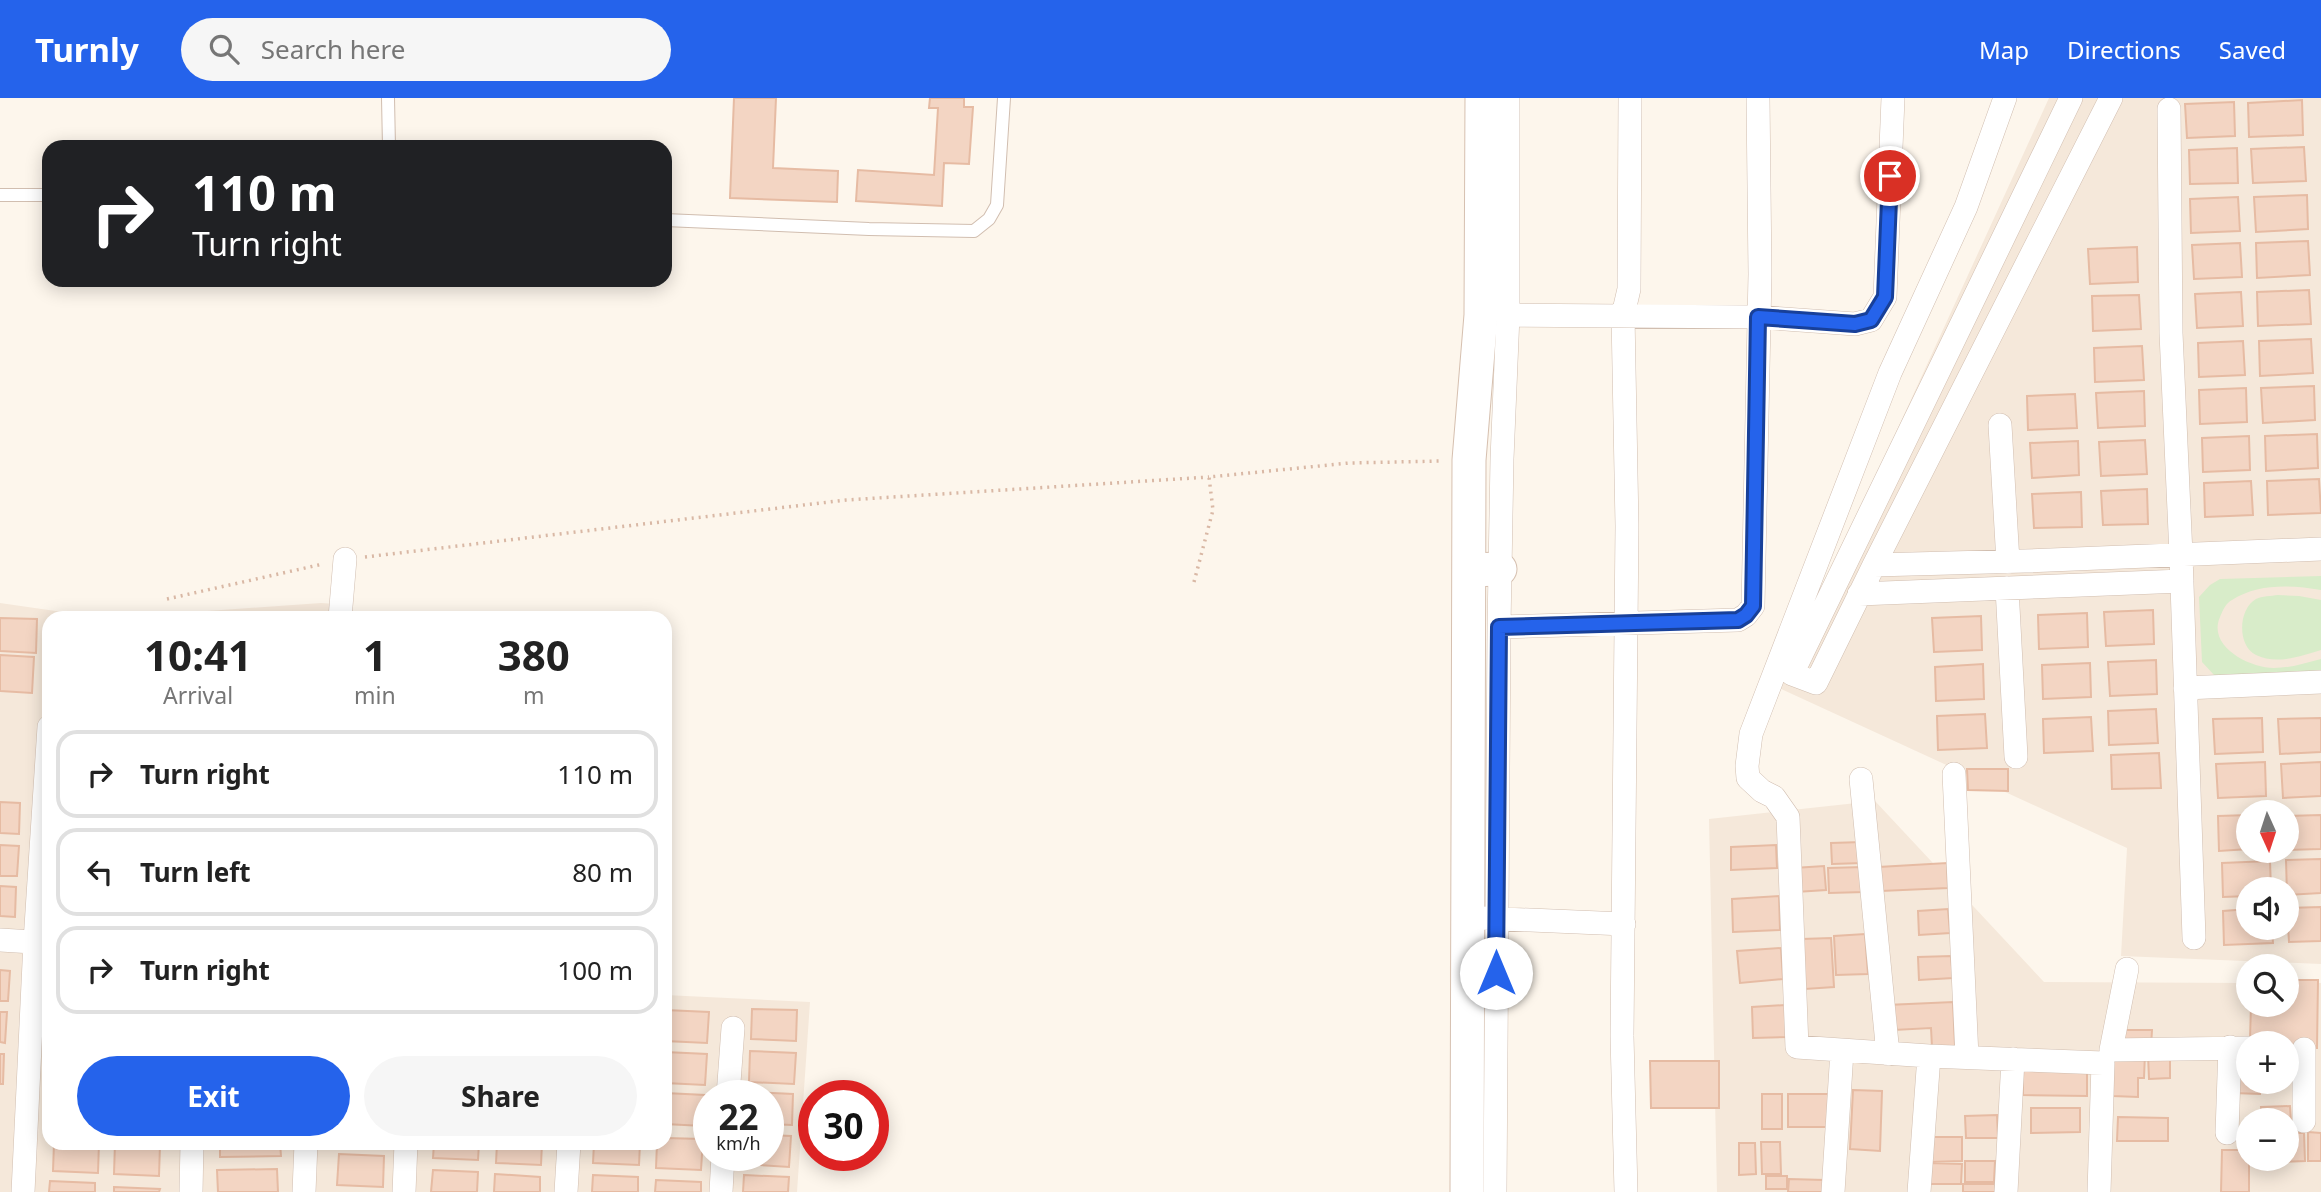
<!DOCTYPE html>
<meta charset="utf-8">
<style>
body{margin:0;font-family:"Noto Sans",sans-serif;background:#f6f6f6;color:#222;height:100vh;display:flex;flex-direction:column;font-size:26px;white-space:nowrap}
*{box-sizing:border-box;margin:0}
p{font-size:23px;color:#767676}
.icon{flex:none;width:38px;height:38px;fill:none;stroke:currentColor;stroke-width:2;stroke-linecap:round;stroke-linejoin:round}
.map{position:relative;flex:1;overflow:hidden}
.details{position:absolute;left:42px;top:513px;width:630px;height:539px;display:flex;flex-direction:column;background:#fff;border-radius:21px;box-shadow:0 4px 18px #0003}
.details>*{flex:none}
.banner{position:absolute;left:42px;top:42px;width:630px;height:147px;border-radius:21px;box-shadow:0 4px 18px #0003;background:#202124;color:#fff;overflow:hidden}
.needle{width:46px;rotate:177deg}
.buttons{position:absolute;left:2236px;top:702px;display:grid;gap:14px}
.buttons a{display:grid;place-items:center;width:63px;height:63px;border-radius:50%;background:#fff;box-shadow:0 4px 18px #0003;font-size:35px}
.speed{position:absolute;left:693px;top:982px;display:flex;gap:14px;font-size:35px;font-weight:700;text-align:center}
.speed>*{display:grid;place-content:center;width:91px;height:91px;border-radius:50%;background:#fff;box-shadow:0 4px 18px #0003;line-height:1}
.speed small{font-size:18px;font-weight:400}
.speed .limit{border:10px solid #d22;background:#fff;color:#111}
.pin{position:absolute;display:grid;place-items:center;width:60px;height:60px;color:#fff;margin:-30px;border:4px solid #fff;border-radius:50%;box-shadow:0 2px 7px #0007}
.me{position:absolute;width:77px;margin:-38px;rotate:0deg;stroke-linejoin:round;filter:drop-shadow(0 0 5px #0008)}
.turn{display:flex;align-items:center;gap:24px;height:147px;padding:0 35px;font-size:32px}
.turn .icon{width:91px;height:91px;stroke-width:2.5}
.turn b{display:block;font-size:49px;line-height:60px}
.eta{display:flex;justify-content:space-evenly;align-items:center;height:119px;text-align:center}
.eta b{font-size:42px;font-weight:700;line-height:49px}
.cta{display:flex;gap:14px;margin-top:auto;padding:14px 35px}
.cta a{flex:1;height:80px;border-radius:42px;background:#2563eb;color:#fff;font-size:28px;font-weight:700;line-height:80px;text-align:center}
.cta a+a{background:#f6f6f6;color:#222}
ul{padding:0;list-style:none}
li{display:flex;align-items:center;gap:21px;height:88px;margin:0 14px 10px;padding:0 21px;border:4px solid #e0e0e0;border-radius:21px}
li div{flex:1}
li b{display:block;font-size:26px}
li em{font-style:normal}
header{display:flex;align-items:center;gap:42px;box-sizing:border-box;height:98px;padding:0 35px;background:#2563eb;color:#fff}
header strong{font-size:33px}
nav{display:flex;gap:38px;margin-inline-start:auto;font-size:24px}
.search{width:490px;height:63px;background:#f6f6f6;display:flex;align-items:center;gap:18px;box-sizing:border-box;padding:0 24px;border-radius:38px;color:#767676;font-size:26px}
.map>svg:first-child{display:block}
</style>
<header>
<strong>Turnly</strong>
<div class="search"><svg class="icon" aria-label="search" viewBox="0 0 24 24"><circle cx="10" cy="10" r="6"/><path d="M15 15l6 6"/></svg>Search here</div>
<nav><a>Map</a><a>Directions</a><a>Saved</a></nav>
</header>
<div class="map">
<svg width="2321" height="1094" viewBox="0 0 2321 1094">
<rect width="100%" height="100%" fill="#fdf6ec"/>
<path fill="#f5e8da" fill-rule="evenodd" d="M 2049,0 L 2321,0 L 2321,866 L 2121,858 L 2127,750 L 1779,590 ZM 2249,714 L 2287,714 L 2287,752 L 2249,752 ZM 2249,791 L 2287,791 L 2287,830 L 2249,830 Z
M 0,505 L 104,520 L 49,520 L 49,1045 L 665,1045 L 665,897 L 810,904 L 797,1094 L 0,1094 ZM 709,998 L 768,998 L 768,1057 L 709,1057 Z
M 321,505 L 351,507 L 351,520 L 110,520 Z
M 1875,703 L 2044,884 L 2249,885 L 2249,906 L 2287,906 L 2287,885 L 2321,885 L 2321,1094 L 1717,1094 L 1709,721 ZM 2249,945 L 2287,945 L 2287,984 L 2249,984 ZM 2249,1022 L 2287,1022 L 2287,1060 L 2249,1060 Z"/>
<path fill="#d8ecc9" d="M 2321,478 L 2321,492 C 2292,487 2258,485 2232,502 C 2226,505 2223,512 2220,519 C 2207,548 2249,570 2274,570 C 2290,570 2306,565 2321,561 L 2321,579 L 2215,578 L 2202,564 L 2199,499 L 2210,487 L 2220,481 Z
M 2278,497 L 2299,498 L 2321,502 L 2321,552 C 2302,558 2276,567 2256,557 C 2237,548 2238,511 2256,501 C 2262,498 2271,498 2278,497 Z"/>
<path fill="#f3d5c3" stroke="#e6bba3" stroke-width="2" d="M 734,0 L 776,0 L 773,70 L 838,73 L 837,104 L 730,100 Z
M 930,0 L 964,0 L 964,9 L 973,9 L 969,66 L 944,65 L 942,108 L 856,103 L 858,72 L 934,77 L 938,10 L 929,10 Z
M 2302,2 L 2303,37 L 2249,39 L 2248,5 Z
M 2234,4 L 2235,38 L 2187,40 L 2185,6 Z
M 2304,49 L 2306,83 L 2253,85 L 2251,51 Z
M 2237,50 L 2238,85 L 2190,86 L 2189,52 Z
M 2307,97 L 2308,131 L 2256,134 L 2254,99 Z
M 2238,99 L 2240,133 L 2191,135 L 2190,101 Z
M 2308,143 L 2310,177 L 2257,180 L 2256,145 Z
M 2240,145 L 2242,179 L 2194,181 L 2192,147 Z
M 2137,149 L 2138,184 L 2090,186 L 2088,151 Z
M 2309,192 L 2311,226 L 2258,228 L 2257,194 Z
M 2241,194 L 2243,228 L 2197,230 L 2195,196 Z
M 2139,197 L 2141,231 L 2093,233 L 2092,198 Z
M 2311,241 L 2313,275 L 2260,278 L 2259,243 Z
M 2243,243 L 2245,277 L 2199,279 L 2198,245 Z
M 2142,248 L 2144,282 L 2095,284 L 2094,250 Z
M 2314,288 L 2315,322 L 2263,325 L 2261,290 Z
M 2246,290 L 2247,324 L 2200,326 L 2199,292 Z
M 2144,293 L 2145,328 L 2098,330 L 2096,295 Z
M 2075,296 L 2077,330 L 2028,332 L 2027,298 Z
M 2317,336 L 2318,370 L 2266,373 L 2265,338 Z
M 2249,338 L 2250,372 L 2203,374 L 2202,340 Z
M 2145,342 L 2147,376 L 2101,378 L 2099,344 Z
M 2078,343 L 2079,377 L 2032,380 L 2030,345 Z
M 2319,381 L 2321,415 L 2268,417 L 2267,383 Z
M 2251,383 L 2253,417 L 2205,419 L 2204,385 Z
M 2147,391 L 2148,426 L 2103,427 L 2101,393 Z
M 2081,394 L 2082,429 L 2034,430 L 2032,396 Z
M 2153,512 L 2154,546 L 2106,548 L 2104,514 Z
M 2087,515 L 2088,549 L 2039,551 L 2038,517 Z
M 1981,518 L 1982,552 L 1934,554 L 1932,520 Z
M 0,520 L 37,521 L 36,555 L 0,553 Z
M 0,557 L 34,559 L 32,595 L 0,593 Z
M 2156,562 L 2157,596 L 2110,598 L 2108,564 Z
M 2090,565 L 2091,599 L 2043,601 L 2042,567 Z
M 1983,566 L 1984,601 L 1936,603 L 1935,569 Z
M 2156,611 L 2158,645 L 2109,647 L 2108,613 Z
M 1985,616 L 1987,650 L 1938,652 L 1937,618 Z
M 2091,619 L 2093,653 L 2044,655 L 2043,621 Z
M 2262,620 L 2263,654 L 2215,656 L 2213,621 Z
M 2321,620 L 2321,654 L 2280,656 L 2278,621 Z
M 2159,655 L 2161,690 L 2112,691 L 2111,657 Z
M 2265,664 L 2266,698 L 2218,700 L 2216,666 Z
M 2321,664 L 2321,698 L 2283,700 L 2281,666 Z
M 1967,671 L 2008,671 L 2008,693 L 1968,692 Z
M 0,704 L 20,705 L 19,736 L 0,735 Z
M 2249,717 L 2249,751 L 2219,753 L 2218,718 Z
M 2321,717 L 2321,751 L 2287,752 L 2287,718 Z
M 1862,744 L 1863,765 L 1832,766 L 1831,745 Z
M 0,747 L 19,748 L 17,778 L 0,778 Z
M 1776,747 L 1777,770 L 1731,772 L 1731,749 Z
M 2321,761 L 2321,795 L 2287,797 L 2286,762 Z
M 2270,763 L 2271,791 L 2249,791 L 2249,798 L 2223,799 L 2222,765 Z
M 1947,765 L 1948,790 L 1881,793 L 1879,769 Z
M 1824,768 L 1826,792 L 1796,794 L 1794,770 Z
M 1863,769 L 1864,794 L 1829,795 L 1828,770 Z
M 0,788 L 16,789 L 15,819 L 0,818 Z
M 1779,798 L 1780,832 L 1733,834 L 1732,801 Z
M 2321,809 L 2321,843 L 2289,844 L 2287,810 Z
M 1948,811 L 1950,835 L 1919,837 L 1918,813 Z
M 2249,811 L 2249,830 L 2272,830 L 2273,845 L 2224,847 L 2223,813 Z
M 1865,836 L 1868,876 L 1836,877 L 1834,838 Z
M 1831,840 L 1834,889 L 1805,891 L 1802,841 Z
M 1781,850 L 1783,881 L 1740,885 L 1737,853 Z
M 1951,858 L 1953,880 L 1919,882 L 1918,859 Z
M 0,872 L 10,873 L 8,903 L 0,903 Z
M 2287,882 L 2318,882 L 2317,950 L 2287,950 L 2287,945 L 2279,945 L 2278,942 L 2250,942 L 2251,906 L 2287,906 Z
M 1953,904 L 1955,948 L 1932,949 L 1931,930 L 1894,932 L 1887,907 Z
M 1785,907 L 1786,939 L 1753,940 L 1752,909 Z
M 752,911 L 797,912 L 796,943 L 751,941 Z
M 665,912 L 709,914 L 707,945 L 665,943 Z
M 0,914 L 7,914 L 5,945 L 0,944 Z
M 2120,932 L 2152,932 L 2151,949 L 2119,949 Z
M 750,953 L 796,955 L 794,986 L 749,984 Z
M 665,954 L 707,956 L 705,987 L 665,985 Z
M 2113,954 L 2145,955 L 2144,980 L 2138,980 L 2138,999 L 2113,998 Z
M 0,956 L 4,956 L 3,986 L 0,986 Z
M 2148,957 L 2170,957 L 2170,980 L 2149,981 Z
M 1650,963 L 1719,963 L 1719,1010 L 1651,1010 Z
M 2235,964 L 2249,964 L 2249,984 L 2260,984 L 2260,996 L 2234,995 Z
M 2023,973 L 2087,973 L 2087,998 L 2023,997 Z
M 1853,992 L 1882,993 L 1880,1053 L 1850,1051 Z
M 748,994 L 793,996 L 792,1027 L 768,1026 L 768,998 L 748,998 Z
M 665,995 L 705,997 L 703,1028 L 665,1026 Z
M 1762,996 L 1782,996 L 1782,1031 L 1762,1031 Z
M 1788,996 L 1828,996 L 1828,1029 L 1788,1029 Z
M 2290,1008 L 2291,1024 L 2287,1024 L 2287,1022 L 2262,1022 L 2261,1009 Z
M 2031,1010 L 2080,1010 L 2080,1034 L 2031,1035 Z
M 1997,1017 L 1998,1040 L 1966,1040 L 1965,1018 Z
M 2118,1019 L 2168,1020 L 2168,1043 L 2117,1043 Z
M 2308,1034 L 2321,1035 L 2321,1063 L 2308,1063 Z
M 2287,1035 L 2304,1035 L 2305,1063 L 2255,1065 L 2255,1060 L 2287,1060 Z
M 768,1037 L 791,1038 L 789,1069 L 744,1066 L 744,1057 L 768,1057 Z
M 1930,1039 L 1962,1039 L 1962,1063 L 1930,1064 Z
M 665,1040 L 703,1041 L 701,1072 L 656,1070 L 657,1045 L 665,1045 Z
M 1761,1044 L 1780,1044 L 1781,1076 L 1762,1076 Z
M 54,1045 L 99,1045 L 98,1075 L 53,1073 Z
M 115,1045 L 160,1047 L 159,1078 L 114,1076 Z
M 220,1045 L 280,1045 L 281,1058 L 220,1059 Z
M 340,1045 L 385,1045 L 385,1048 Z
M 434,1045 L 479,1045 L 478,1062 L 433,1060 Z
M 497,1045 L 542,1045 L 541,1067 L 496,1065 Z
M 594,1045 L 640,1045 L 639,1067 L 593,1065 Z
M 1739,1045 L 1755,1045 L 1756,1076 L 1739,1077 Z
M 2222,1052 L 2249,1052 L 2249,1094 L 2221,1094 Z
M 339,1056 L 384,1058 L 383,1089 L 337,1087 Z
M 1965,1063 L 1995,1063 L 1994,1084 L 1965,1084 Z
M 1928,1065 L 1962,1066 L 1961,1086 L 1928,1086 Z
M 277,1071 L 278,1094 L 218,1094 L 217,1072 Z
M 433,1072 L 478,1074 L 477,1094 L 431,1094 Z
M 495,1076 L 540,1079 L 540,1094 L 494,1094 Z
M 593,1077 L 638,1079 L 638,1094 L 592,1094 Z
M 744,1077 L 789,1079 L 788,1094 L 743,1094 Z
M 1766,1078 L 1787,1078 L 1787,1091 L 1766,1091 Z
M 1789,1081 L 1824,1082 L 1824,1094 L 1788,1094 Z
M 656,1082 L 701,1084 L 701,1094 L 655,1094 Z
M 50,1083 L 95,1085 L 95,1094 L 49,1094 Z
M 1963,1086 L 1995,1086 L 1995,1094 L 1963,1094 Z
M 114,1089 L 160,1091 L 159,1094 L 114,1094 Z"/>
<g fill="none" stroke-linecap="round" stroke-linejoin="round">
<g stroke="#d1beb0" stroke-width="14">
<path id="lane" d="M 388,0 L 389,49
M 0,97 L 49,97
M 665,122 L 869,131 L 974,133 L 989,121 L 997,107 L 1004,0"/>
</g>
<g stroke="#d1beb0" stroke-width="24">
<path id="street" d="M 2005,0 L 1966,109 L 1890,275 L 1751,636 L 1747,668 L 1748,680 L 1762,693 L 1774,699 L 1788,719 L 1797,949 L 1929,958 L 2103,965 L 2099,1094
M 2071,0 L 1792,576 L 1816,585 L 1874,467 L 2111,0
M 2169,11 L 2171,235 L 2181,457 L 2194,840
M 1508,217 L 1758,219 L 1855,226 L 1871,222 L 1885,199 L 1893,0
M 2000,327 L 2008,464
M 1874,467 L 2025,463 L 2321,451
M 2007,490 L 2016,659
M 1859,496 L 2182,483
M 340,520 L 345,461
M 1499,529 L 1738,522 L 1746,517 L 1753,508 L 1760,176 L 1758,0
M 2185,590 L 2321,584
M 1954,676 L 1967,959
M 1861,681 L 1888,956
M 1480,820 L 1624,826
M 0,842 L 49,845
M 2127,871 L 2111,952 L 2249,950
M 728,998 L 733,930
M 2304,1023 L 2304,951
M 2227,1035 L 2230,949
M 23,1094 L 35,844 L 49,629
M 191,1094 L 192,1045
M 304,1094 L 306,1045
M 404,1094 L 406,1045
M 566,1094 L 569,1045
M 721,1094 L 723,1057
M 1495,1094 L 1499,529 L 1502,361 L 1508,217 L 1508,0
M 1626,1094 L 1622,938 L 1627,428 L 1623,217 L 1629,191 L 1630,0
M 1833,1094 L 1842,953
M 1919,1094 L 1929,958
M 2006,1094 L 2013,961"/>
</g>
<g stroke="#d6c0b0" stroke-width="35">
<path id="secondary" d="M 1469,472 L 1500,471
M 1467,1094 L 1469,362 L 1481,217 L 1482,0"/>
</g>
<path stroke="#d9b8a5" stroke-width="3.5" stroke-dasharray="2 5" stroke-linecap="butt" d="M 365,459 L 846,402 L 1209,379
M 1194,484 L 1213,412 L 1209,379 L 1349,365 L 1442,363
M 167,501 L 323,466"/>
<use href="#lane" stroke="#fff" stroke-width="12"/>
<use href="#street" stroke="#fff" stroke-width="23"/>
<use href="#secondary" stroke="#fff" stroke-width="33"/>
</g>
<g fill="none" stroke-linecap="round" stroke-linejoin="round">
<g stroke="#184099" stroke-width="18">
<path id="route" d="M 1496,875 L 1499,529 L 1738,522 L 1746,517 L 1753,508 L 1758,219 L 1855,226 L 1871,222 L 1885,199 L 1890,78"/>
</g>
<use href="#route" stroke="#2563eb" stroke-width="12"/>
</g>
</svg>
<div class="buttons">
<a><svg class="needle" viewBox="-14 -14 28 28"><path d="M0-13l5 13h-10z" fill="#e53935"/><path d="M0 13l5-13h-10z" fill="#767676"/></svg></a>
<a><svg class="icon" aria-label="sound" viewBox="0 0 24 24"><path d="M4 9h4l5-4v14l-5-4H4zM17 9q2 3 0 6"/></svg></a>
<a><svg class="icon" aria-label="search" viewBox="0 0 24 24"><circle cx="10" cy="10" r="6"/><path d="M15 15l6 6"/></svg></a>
<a>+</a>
<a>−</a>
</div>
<div class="speed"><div>22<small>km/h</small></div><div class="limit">30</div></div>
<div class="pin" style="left:1890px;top:78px;background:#d93025"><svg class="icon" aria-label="arrive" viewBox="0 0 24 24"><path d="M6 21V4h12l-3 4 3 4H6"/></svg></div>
<svg class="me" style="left:1496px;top:875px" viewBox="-20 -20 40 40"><circle r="19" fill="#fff"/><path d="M0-13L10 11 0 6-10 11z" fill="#2563eb"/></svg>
<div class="banner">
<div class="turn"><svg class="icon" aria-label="right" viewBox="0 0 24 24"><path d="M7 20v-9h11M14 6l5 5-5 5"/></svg><div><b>110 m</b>Turn right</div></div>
</div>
<section class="details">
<div class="eta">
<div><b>10:41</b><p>Arrival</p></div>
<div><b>1</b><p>min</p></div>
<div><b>380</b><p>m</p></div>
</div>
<ul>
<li><svg class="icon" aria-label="right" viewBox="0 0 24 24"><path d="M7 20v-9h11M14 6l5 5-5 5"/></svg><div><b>Turn right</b></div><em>110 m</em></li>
<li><svg class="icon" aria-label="left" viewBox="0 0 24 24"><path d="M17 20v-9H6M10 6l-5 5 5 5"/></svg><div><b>Turn left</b></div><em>80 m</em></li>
<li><svg class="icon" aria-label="right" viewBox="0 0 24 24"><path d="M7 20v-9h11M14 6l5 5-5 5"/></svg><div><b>Turn right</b></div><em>100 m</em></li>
</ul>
<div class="cta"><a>Exit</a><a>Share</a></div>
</section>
</div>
